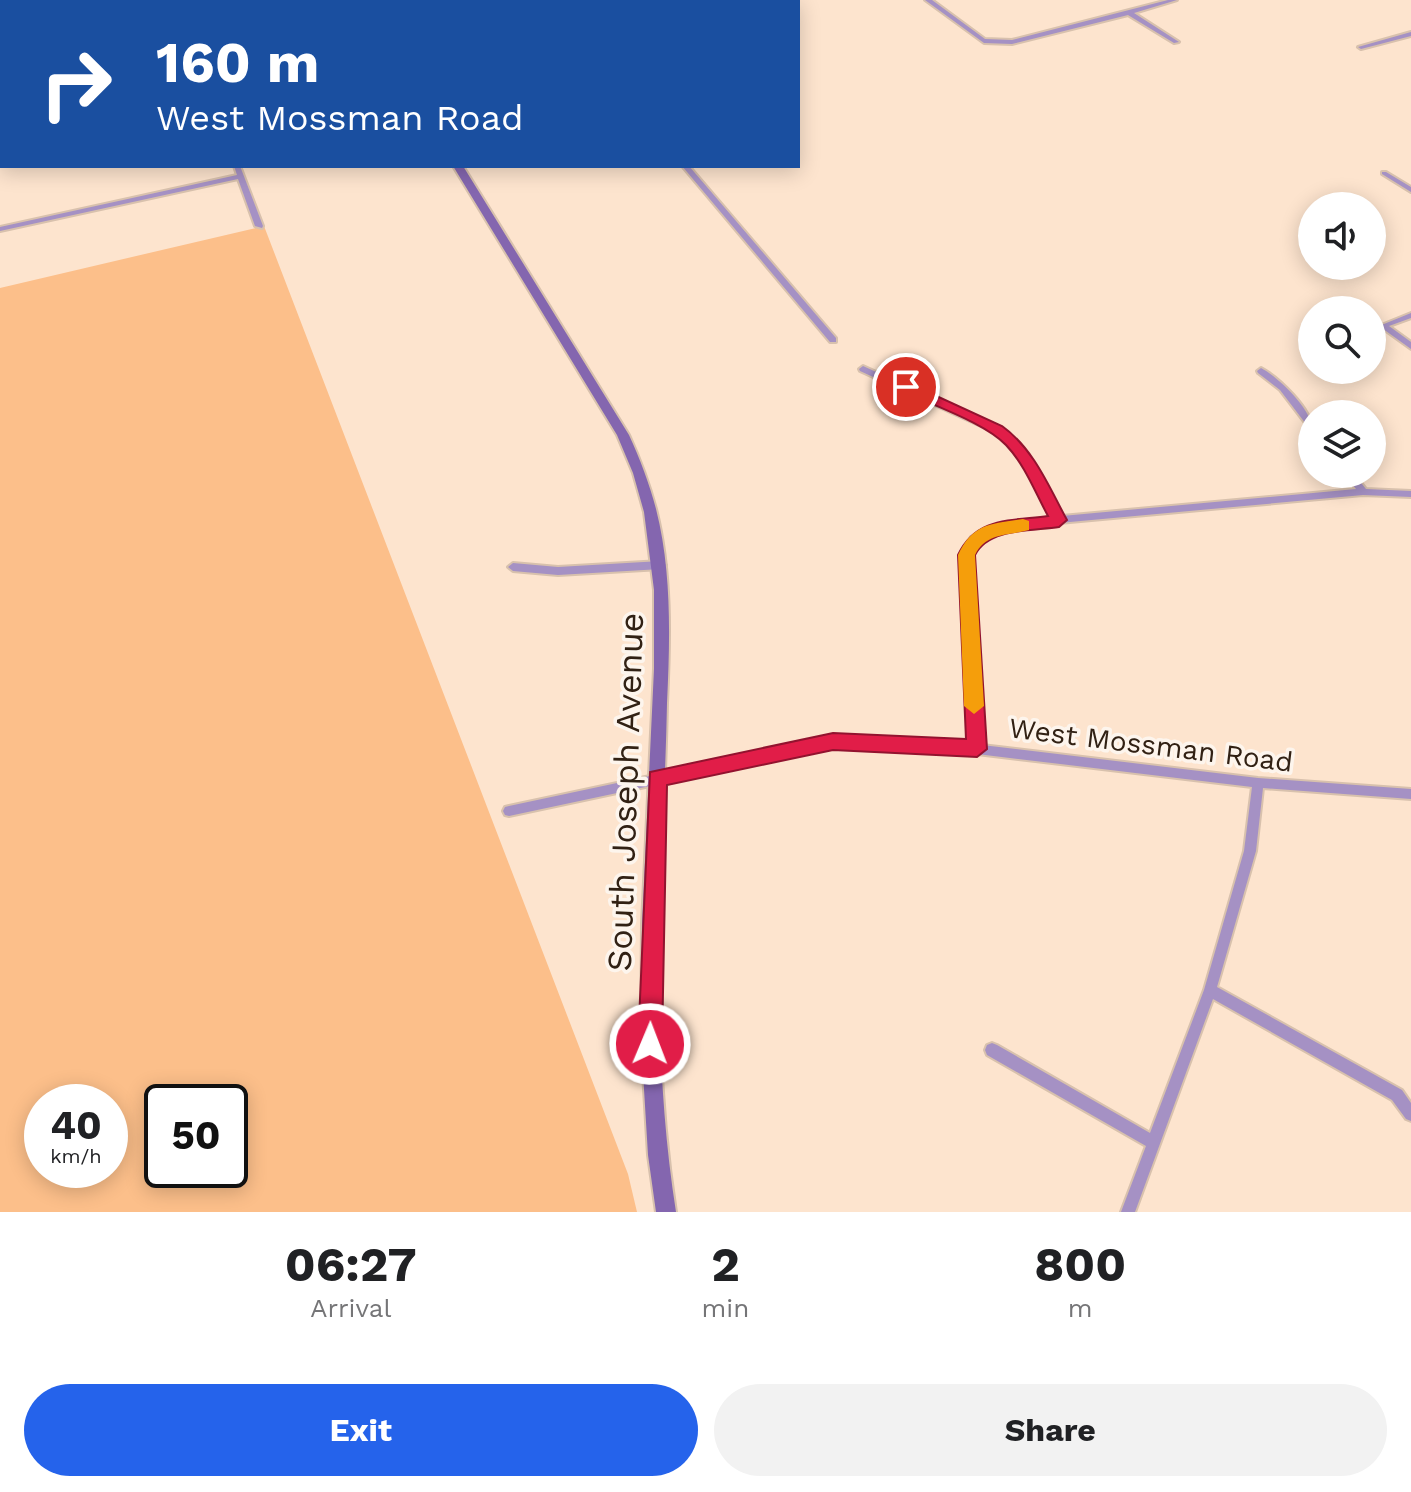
<!DOCTYPE html>
<style>
body{margin:0;font-family:"Work Sans",sans-serif;background:#f2f2f2;color:#202124;height:100vh;display:flex;flex-direction:column;font-size:30px;white-space:nowrap}
*{box-sizing:border-box;margin:0}
p{font-size:26px;color:#757577}
.icon{flex:none;width:44px;height:44px;fill:none;stroke:currentColor;stroke-width:2;stroke-linecap:round;stroke-linejoin:round}
.map{position:relative;height:1212px;overflow:hidden}
.side{display:flex;flex-direction:column;background:#fff;flex:1}
.side>*{flex:none}
.guide{position:absolute;left:0px;top:0px;width:800px;height:168px;box-shadow:0 4px 20px #0003;background:#1a4fa0;color:#fff;overflow:hidden}
.buttons{position:absolute;left:1298px;top:192px;display:grid;gap:16px}
.buttons a{display:grid;place-items:center;width:88px;height:88px;border-radius:50%;background:#fff;box-shadow:0 4px 20px #0003;font-size:40px}
.speed{position:absolute;left:24px;top:1084px;display:flex;gap:16px;font-size:40px;font-weight:700;text-align:center}
.speed>*{display:grid;place-content:center;width:104px;height:104px;border-radius:50%;background:#fff;box-shadow:0 4px 20px #0003;line-height:1}
.speed small{font-size:20px;font-weight:400}
.speed .limit{border:4px solid #111;border-radius:12px;background:#fff;color:#111}
.pin{position:absolute;display:grid;place-items:center;width:68px;height:68px;color:#fff;margin:-34px;border:4px solid #fff;border-radius:50%;box-shadow:0 2px 8px #0007}
.me{position:absolute;width:88px;margin:-44px;rotate:1deg;stroke-linejoin:round;filter:drop-shadow(0 0 6px #0008)}
.turn{display:flex;align-items:center;gap:28px;height:168px;padding:0 24px;font-size:36px}
.turn .icon{width:104px;height:104px;stroke-width:2.5}
.turn b{display:block;font-size:56px;line-height:68px}
.eta{display:flex;justify-content:space-evenly;align-items:center;height:136px;text-align:center}
.eta b{font-size:48px;font-weight:700;line-height:56px}
.action{display:flex;gap:16px;margin-top:auto;padding:16px 24px}
.action a{flex:1;height:92px;border-radius:48px;background:#2563eb;color:#fff;font-size:32px;font-weight:700;line-height:92px;text-align:center}
.action a+a{background:#f2f2f2;color:#202124}
.map>svg:first-child{display:block}
</style>
<div class="map">
<svg width="1411" height="1212" viewBox="0 0 1411 1212">
<rect width="100%" height="100%" fill="#fde4ce"/>
<path fill="#fcbf8a" fill-rule="evenodd" d="M 264,226 L 628,1174 L 637,1212 L 0,1212 L 0,288 ZM 42,1102 L 110,1102 L 110,1170 L 42,1170 ZM 162,1102 L 230,1102 L 230,1170 L 162,1170 Z"/>
<g fill="none" stroke-linecap="round" stroke-linejoin="round">
<path stroke="#31a192" stroke-width="2" d="M 663,2 L 676,0"/>
<g stroke="#d8c1ad" stroke-width="4">
<path id="street" d="M 72,0 L 84,0 L 79,2 L 67,2 Z
M 658,0 L 664,0 L 666,2 L 660,2 Z
M 925,0 L 932,0 L 985,39 L 1012,40 L 1168,0 L 1177,0 L 1134,13 L 1179,42 L 1174,43 L 1128,15 L 1012,44 L 984,43 Z
M 0,12 L 2,12 L 2,16 L 0,16 Z
M 1411,32 L 1411,36 L 1361,49 L 1358,47 Z
M 2,87 L 2,91 L 0,92 L 0,88 Z
M 234,166 L 240,166 L 263,226 L 262,228 L 255,226 L 238,179 L 0,231 L 0,227 L 237,175 Z
M 682,166 L 689,166 L 836,338 L 836,342 L 830,342 Z
M 1382,172 L 1386,172 L 1411,187 L 1411,192 L 1382,174 Z
M 1411,313 L 1411,318 L 1389,326 L 1411,342 L 1411,349 L 1379,326 Z
M 863,366 L 1000,428 C 1029,452 1044,484 1062,516 L 1356,489 L 1344,474 L 1354,474 L 1366,489 L 1411,491 L 1411,497 L 1363,495 L 1059,523 L 994,533 L 978,541 L 972,555 L 982,745 L 1258,778 L 1411,789 L 1411,799 L 1263,788 L 1256,851 L 1217,987 L 1402,1090 L 1411,1103 L 1411,1121 L 1406,1119 L 1392,1100 L 1213,999 L 1135,1212 L 1121,1212 L 1146,1146 L 987,1055 L 985,1050 L 987,1045 L 992,1043 L 997,1045 L 1150,1133 L 1204,990 L 1244,851 L 1252,787 L 977,754 L 833,747 L 509,816 L 505,815 L 503,811 L 505,807 L 509,806 L 833,737 L 971,744 L 962,555 L 971,537 L 989,528 L 1053,517 C 1036,486 1022,456 994,432 L 860,371 L 859,369 Z
M 1261,368 C 1278,377 1312,409 1312,429 L 1309,428 L 1280,390 L 1258,373 L 1257,371 Z
M 661,561 L 666,565 L 661,569 L 558,575 L 513,571 L 508,567 L 513,563 L 558,567 Z"/>
</g>
<g stroke="#d8c1ad" stroke-width="4">
<path id="secondary" d="M 351,0 L 359,0 L 360,2 L 352,2 Z
M 453,166 L 463,166 L 629,435 C 640,459 649,483 656,509 C 672,572 670,639 667,703 C 666,757 663,812 662,867 C 657,983 658,1097 676,1212 L 656,1212 L 648,1155 L 641,1040 L 642,924 L 654,669 L 654,590 L 644,512 L 633,473 L 617,435 Z"/>
</g>
<use href="#street" fill="#a591c4" fill-rule="evenodd"/>
<use href="#secondary" fill="#8466af" fill-rule="evenodd"/>
</g>
<path fill="#e11d48" stroke="#92132f" stroke-width="2" d="M 906,382 L 1002,426 C 1034,449 1049,487 1067,520 L 1059,527 C 1032,531 988,528 975,555 L 987,749 L 977,757 L 833,750 L 667,785 L 662,1044 L 659,1052 L 650,1056 L 642,1052 L 638,1044 L 650,772 L 833,733 L 966,739 L 958,555 C 976,517 1010,521 1048,516 C 1035,492 1025,465 1006,445 C 984,422 931,405 901,390 L 898,387 Z"/>
<path fill="#f59e0b" d="M 1023,519 L 1029,521 L 1029,530 C 1008,536 986,532 975,555 L 984,706 L 974,714 L 964,706 L 958,555 C 973,523 991,524 1023,519 Z"/>
<g text-anchor="middle" dominant-baseline="central" stroke-width="7" stroke-linejoin="round" paint-order="stroke">
<g font-size="28" fill="#312114" stroke="#fdf5ed">
<text transform="translate(1151 745) rotate(7)">West Mossman Road</text>
</g>
<g font-size="34" fill="#312114" stroke="#fdf5ed">
<text transform="translate(625 792) rotate(-88)">South Joseph Avenue</text>
</g>
</g>
</svg>
<div class="buttons">
<a><svg class="icon" aria-label="sound" viewBox="0 0 24 24"><path d="M4 9h4l5-4v14l-5-4H4zM17 9q2 3 0 6"/></svg></a>
<a><svg class="icon" aria-label="search" viewBox="0 0 24 24"><circle cx="10" cy="10" r="6"/><path d="M15 15l6 6"/></svg></a>
<a><svg class="icon" aria-label="layers" viewBox="0 0 24 24"><path d="M12 4l9 5-9 5-9-5zM3 14l9 5 9-5"/></svg></a>
</div>
<div class="speed"><div>40<small>km/h</small></div><div class="limit">50</div></div>
<div class="pin" style="left:906px;top:387px;background:#d93025"><svg class="icon" aria-label="arrive" viewBox="0 0 24 24"><path d="M6 21V4h12l-3 4 3 4H6"/></svg></div>
<svg class="me" style="left:650px;top:1044px" viewBox="-20 -20 40 40"><circle r="17" fill="#e11d48" stroke="#fff" stroke-width="3"/><path d="M0-11L8 9 0 5-8 9z" fill="#fff"/></svg>
<div class="guide">
<div class="turn"><svg class="icon" aria-label="right" viewBox="0 0 24 24"><path d="M7 20v-9h11M14 6l5 5-5 5"/></svg><div><b>160 m</b>West Mossman Road</div></div>
</div>
</div>
<section class="side">
<div class="eta">
<div><b>06:27</b><p>Arrival</p></div>
<div><b>2</b><p>min</p></div>
<div><b>800</b><p>m</p></div>
</div>
<div class="action"><a>Exit</a><a>Share</a></div>
</section>
